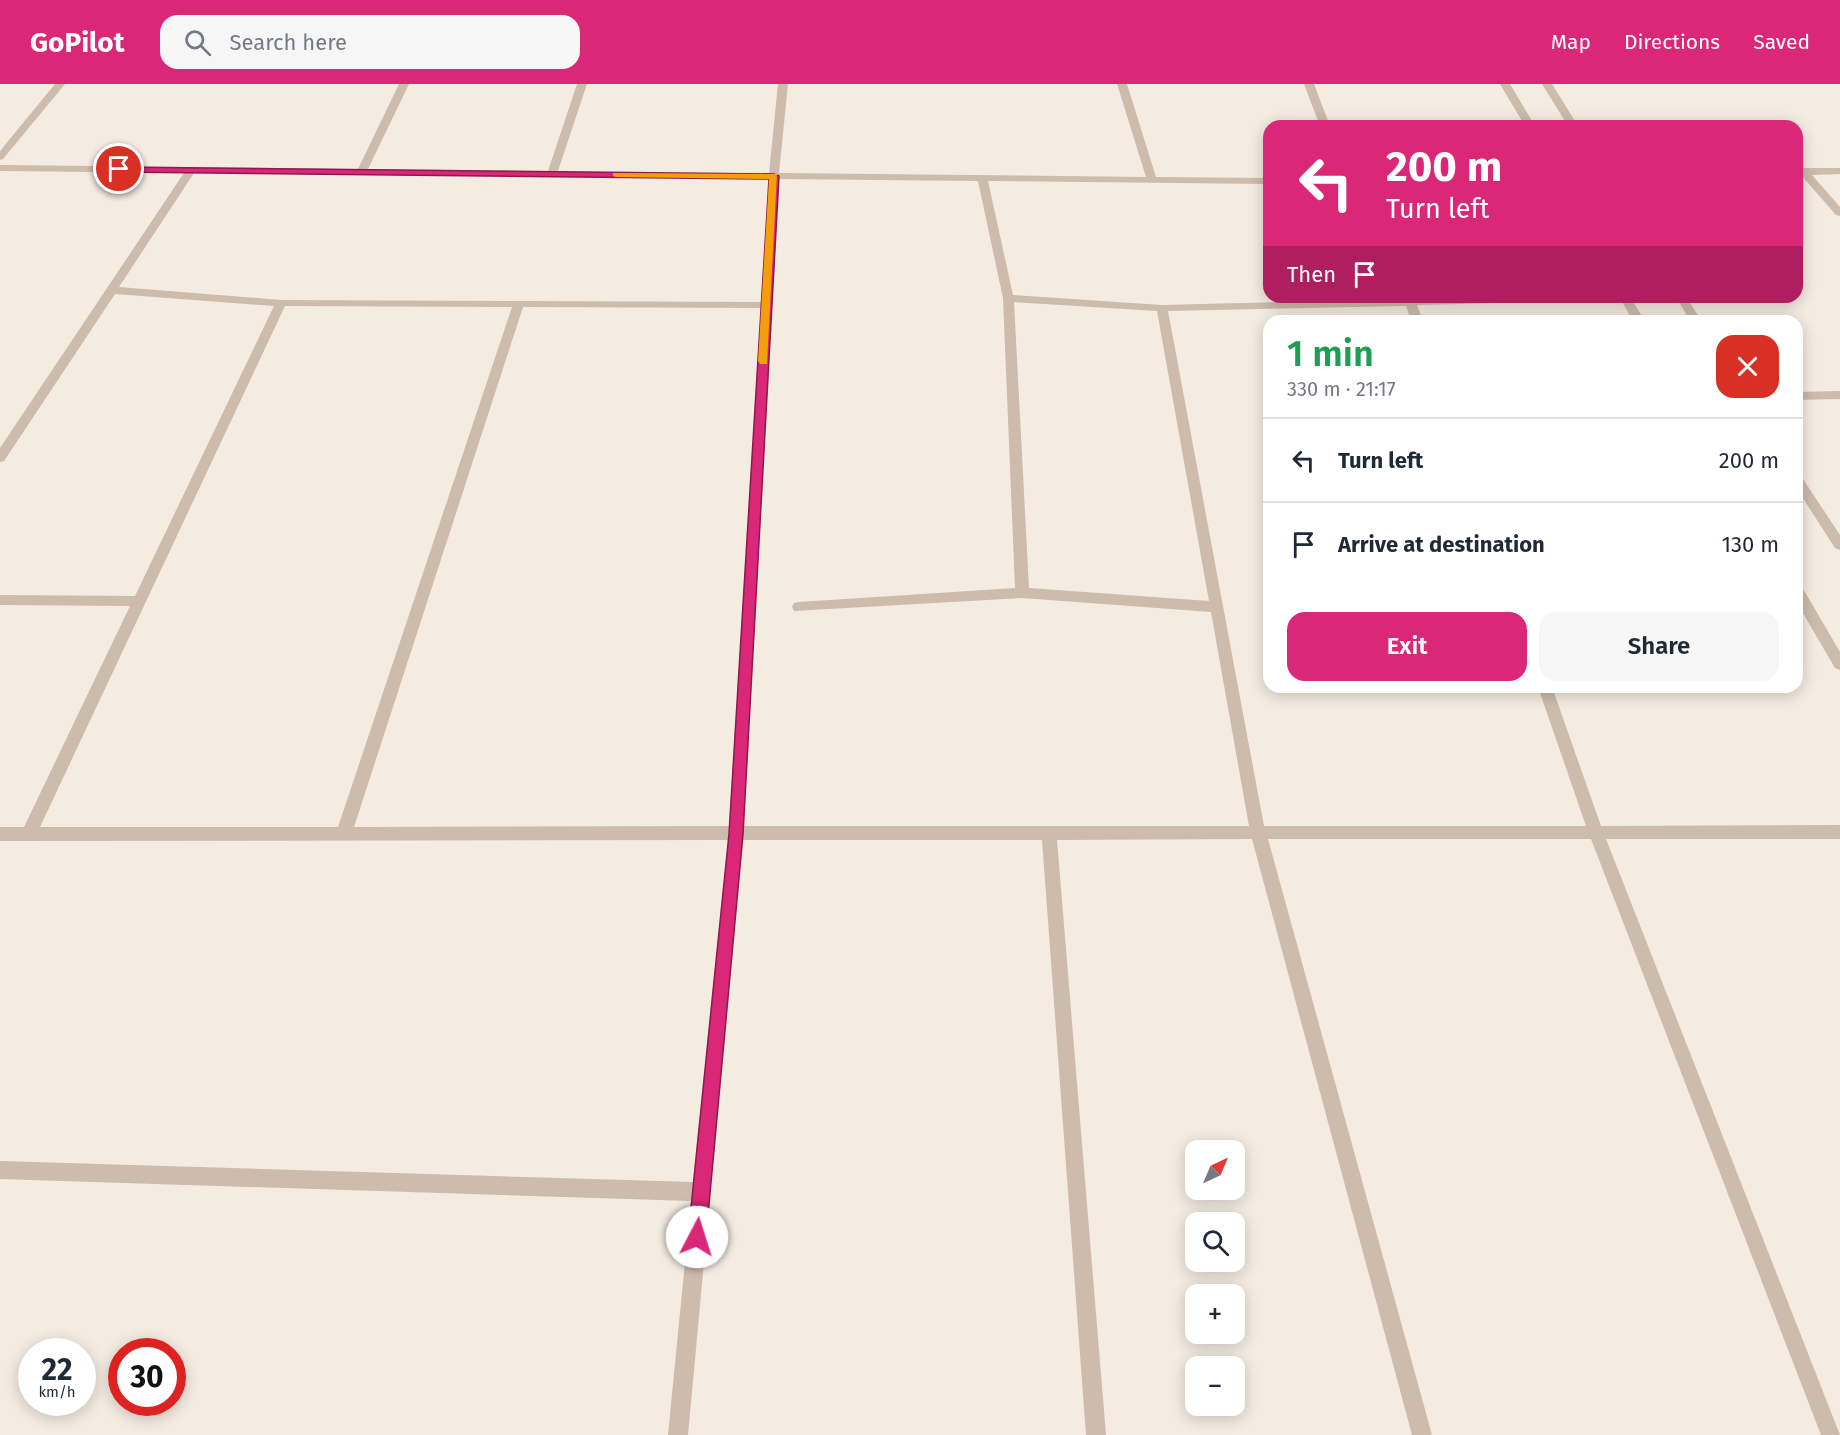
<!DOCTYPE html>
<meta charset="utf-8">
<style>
body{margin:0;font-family:"Fira Sans",sans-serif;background:#f6f6f7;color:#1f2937;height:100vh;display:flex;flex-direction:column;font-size:22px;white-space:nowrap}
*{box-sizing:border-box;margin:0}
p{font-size:20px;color:#747a83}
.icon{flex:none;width:33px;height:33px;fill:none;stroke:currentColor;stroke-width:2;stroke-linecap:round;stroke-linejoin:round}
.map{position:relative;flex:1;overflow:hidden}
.drawer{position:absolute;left:1263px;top:231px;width:540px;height:378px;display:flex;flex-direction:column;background:#fff;border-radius:18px;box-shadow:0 3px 15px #0003}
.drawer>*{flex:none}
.top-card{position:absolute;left:1263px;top:36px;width:540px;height:183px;border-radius:18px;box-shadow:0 3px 15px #0003;background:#db2777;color:#fff;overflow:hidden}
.needle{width:39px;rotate:44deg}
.tools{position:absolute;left:1185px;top:1056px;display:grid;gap:12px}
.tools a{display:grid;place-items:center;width:60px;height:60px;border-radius:12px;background:#fff;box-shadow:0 3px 15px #0003;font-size:30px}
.speed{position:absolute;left:18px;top:1254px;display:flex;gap:12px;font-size:30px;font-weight:700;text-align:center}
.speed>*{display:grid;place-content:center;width:78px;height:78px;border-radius:50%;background:#fff;box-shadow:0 3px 15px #0003;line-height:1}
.speed small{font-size:15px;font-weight:400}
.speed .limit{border:9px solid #d22;background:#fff;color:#111}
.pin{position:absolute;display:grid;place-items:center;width:51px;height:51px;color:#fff;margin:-26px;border:3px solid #fff;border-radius:50%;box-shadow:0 2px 6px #0007}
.me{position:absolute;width:66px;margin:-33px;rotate:5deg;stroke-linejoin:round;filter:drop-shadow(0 0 4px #0008)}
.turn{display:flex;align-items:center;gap:21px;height:126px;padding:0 24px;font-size:27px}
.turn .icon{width:78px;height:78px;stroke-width:2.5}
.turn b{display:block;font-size:42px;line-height:51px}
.then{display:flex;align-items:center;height:57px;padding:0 24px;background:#0003;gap:12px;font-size:22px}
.round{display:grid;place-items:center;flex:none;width:63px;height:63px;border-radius:18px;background:#f6f6f7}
.head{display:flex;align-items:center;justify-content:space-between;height:102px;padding:0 24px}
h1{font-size:36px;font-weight:600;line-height:45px;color:#1e9e55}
.primary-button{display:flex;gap:12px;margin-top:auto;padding:12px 24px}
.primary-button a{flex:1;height:69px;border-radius:18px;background:#db2777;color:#fff;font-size:24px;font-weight:600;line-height:69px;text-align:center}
.primary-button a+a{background:#f6f6f7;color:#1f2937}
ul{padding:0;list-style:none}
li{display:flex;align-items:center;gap:18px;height:84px;padding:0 24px;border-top:2px solid #e0e1e3}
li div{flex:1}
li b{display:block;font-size:22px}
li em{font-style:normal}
header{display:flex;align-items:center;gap:36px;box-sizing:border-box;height:84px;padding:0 30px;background:#db2777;color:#fff}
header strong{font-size:28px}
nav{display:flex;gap:33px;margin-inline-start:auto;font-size:21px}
.search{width:420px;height:54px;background:#f6f6f7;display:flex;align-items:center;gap:15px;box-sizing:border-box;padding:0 21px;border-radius:18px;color:#747a83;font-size:22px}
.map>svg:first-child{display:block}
</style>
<header>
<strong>GoPilot</strong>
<div class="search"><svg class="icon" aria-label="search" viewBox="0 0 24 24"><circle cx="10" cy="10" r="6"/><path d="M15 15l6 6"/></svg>Search here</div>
<nav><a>Map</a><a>Directions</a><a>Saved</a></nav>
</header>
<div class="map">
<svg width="1840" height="1351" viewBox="0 0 1840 1351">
<rect width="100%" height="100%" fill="#f4ebe1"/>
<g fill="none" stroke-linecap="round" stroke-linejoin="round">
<path fill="#cdbbac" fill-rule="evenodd" d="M 55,0 L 65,0 L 3,75 L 0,76 L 0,67 Z
M 399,0 L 409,0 L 368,85 L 548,87 L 577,0 L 587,0 L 558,87 L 769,89 L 778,0 L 788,0 L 779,89 L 1146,93 L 1117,0 L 1127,0 L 1156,93 L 1269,94 L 1269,100 L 988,97 L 1013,211 L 1162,221 L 1484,213 L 1630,213 L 1645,237 L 1633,237 L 1621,216 L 1417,221 L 1423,237 L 1411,237 L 1406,222 L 1168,227 L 1264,742 L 1586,742 L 1538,603 L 1552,603 L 1601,742 L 1840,741 L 1840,755 L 1606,755 L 1840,1351 L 1821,1351 L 1591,755 L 1268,755 L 1432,1351 L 1412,1351 L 1252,755 L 1057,756 L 1106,1351 L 1086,1351 L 1042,756 L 743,756 L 688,1351 L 668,1351 L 691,1117 L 0,1095 L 0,1077 L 693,1098 L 728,756 L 0,757 L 0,743 L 24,743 L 130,522 L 0,521 L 0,511 L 135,512 L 274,222 L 115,210 L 4,377 L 0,378 L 0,364 L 184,89 L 0,87 L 0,81 L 358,85 ZM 194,89 L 769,95 L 761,218 L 281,216 L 119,203 ZM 779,95 L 978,97 L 1003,214 L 1015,504 L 799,518 L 794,519 L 792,523 L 794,527 L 1022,514 L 1211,528 L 1249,742 L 744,742 ZM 1014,218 L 1157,227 L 1209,517 L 1029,504 ZM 285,222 L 512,223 L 338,743 L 40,743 ZM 523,223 L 761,224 L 729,742 L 354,743 Z
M 1304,0 L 1314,0 L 1330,42 L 1320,42 Z
M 1500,0 L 1510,0 L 1535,42 L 1525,42 Z
M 1542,0 L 1552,0 L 1578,42 L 1568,42 Z
M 1803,84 L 1840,84 L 1840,90 L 1812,91 L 1840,123 L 1840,132 L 1836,131 L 1801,91 L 1797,91 L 1797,85 Z
M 1676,213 L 1686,213 L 1702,237 L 1690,237 Z
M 1840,307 L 1840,315 L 1797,316 L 1797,308 Z
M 1797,391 L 1801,392 L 1840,451 L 1840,466 L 1835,464 L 1797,405 Z
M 1797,502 L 1802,503 L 1840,568 L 1840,586 L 1835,584 L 1797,519 Z"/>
</g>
<path fill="#db2777" stroke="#8e194d" stroke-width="1.5" d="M 116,83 L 774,90 L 779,92 L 743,750 L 706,1153 L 703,1159 L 697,1161 L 691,1159 L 688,1153 L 729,750 L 769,95 L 119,88 L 116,87 Z"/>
<path fill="#f59e0b" d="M 613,89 L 777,90 L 767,280 L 760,280 L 758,277 L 769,95 L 616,93 L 613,92 Z"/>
</svg>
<div class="tools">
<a><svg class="needle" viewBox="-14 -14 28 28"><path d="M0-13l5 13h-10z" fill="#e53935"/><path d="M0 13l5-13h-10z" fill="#747a83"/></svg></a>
<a><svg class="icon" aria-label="search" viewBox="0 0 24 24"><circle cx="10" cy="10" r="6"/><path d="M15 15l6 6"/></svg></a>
<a>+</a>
<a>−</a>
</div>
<div class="speed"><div>22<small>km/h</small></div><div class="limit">30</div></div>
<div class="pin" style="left:119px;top:85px;background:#d93025"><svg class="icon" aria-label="arrive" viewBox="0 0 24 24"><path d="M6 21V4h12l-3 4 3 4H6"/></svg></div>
<svg class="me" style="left:697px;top:1153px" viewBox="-20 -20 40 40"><circle r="19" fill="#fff"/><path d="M0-13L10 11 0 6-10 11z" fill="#db2777"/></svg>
<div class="top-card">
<div class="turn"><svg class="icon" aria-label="left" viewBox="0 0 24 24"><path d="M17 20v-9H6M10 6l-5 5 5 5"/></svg><div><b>200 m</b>Turn left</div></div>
<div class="then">Then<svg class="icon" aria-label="arrive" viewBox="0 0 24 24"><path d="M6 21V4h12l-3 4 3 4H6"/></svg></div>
</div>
<section class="drawer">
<div class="head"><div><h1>1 min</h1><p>330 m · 21:17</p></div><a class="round" style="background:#d93025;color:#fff"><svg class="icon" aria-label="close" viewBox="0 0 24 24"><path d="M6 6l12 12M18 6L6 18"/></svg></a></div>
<ul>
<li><svg class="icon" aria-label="left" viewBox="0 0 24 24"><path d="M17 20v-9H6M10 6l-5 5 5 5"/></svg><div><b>Turn left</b></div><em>200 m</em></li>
<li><svg class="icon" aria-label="arrive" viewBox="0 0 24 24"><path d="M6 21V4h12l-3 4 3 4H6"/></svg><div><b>Arrive at destination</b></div><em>130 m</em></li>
</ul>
<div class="primary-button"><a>Exit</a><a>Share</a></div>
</section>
</div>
